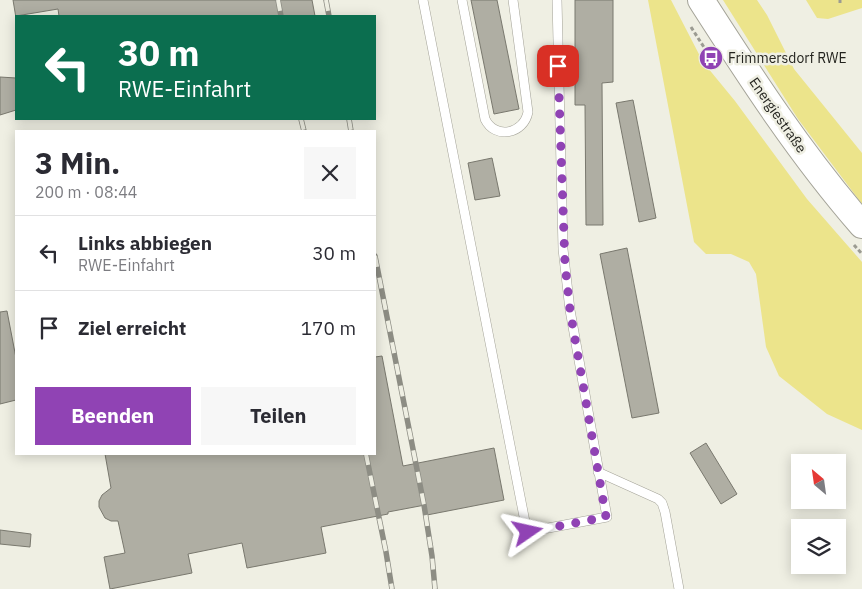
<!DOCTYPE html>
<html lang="de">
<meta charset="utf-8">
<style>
body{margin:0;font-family:"IBM Plex Sans",sans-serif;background:#f7f7f7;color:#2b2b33;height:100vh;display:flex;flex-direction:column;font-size:19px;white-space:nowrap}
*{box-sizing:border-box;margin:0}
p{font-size:16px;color:#7c7c81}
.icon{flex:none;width:28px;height:28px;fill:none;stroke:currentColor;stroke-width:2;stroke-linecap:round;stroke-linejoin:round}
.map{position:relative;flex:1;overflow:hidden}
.sheet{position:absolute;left:15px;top:130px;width:361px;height:325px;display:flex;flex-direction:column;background:#fff;border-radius:0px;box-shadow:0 2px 12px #0003}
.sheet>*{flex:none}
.hud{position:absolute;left:15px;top:15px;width:361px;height:105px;border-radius:0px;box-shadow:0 2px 12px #0003;background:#0b6e4f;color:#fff;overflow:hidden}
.needle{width:32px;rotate:331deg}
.buttons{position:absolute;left:791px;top:454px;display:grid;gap:10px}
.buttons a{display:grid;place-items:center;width:55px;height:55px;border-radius:0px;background:#fff;box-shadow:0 2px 12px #0003;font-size:25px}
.pin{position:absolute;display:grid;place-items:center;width:42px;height:42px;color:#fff;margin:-21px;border-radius:10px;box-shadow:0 2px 8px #0006}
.me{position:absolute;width:55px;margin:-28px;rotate:79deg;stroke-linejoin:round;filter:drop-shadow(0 0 4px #0008)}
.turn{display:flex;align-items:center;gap:18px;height:105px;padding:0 20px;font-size:22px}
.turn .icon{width:65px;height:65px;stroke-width:2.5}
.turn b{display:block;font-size:35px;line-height:42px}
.round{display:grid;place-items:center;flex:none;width:52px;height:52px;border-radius:0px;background:#f7f7f7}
.summary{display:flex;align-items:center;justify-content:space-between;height:85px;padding:0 20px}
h1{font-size:30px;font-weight:800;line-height:38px}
.button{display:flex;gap:10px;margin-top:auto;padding:10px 20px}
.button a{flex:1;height:58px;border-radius:0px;background:#9043b4;color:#fff;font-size:20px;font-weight:800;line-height:58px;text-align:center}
.button a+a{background:#f7f7f7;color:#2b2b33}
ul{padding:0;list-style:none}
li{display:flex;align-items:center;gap:15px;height:75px;padding:0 20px;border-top:1px solid #e1e1e2}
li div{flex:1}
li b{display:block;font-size:19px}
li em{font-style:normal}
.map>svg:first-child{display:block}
</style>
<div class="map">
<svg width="862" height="589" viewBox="0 0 862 589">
<rect width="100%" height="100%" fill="#efefe3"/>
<path fill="#ece48b" d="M 648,0 L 671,0 L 703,62 L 735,101 L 807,199 L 862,262 L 862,430 L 827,414 L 779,376 L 766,347 L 756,274 L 749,262 L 731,254 L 706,254 L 694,242 Z
M 723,0 L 757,0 L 767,15 L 794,69 L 862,153 L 862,204 L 798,119 Z
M 806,0 L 862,0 L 862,8 L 828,19 L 817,18 Z"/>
<path fill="#afaea3" stroke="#79786e" d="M 13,0 L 312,0 L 315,16 L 59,16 L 58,9 L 16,16 L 16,18 Z
M 471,0 L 497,0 L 519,109 L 494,114 Z
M 575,0 L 613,0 L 613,82 L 602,83 L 603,225 L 586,225 L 585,105 L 575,105 Z
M 0,77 L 16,78 L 16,110 L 0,115 Z
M 633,100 L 656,218 L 639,222 L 616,103 Z
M 492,158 L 500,196 L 475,200 L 468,163 Z
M 627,248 L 659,413 L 632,418 L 600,254 Z
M 7,311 L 16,358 L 16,400 L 0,404 L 0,312 Z
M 382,356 L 403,466 L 494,448 L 504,500 L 427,515 L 425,505 L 388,512 L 388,514 L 321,527 L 326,553 L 247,568 L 242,543 L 188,554 L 192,573 L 110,589 L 104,557 L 125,553 L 118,521 L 111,521 L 105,518 L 99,507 L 99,501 L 102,495 L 111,488 L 105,454 L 375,454 L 375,357 Z
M 706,443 L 737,494 L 721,504 L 690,453 Z
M 0,530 L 31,534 L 30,547 L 0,544 Z"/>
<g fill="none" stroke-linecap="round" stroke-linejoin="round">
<g stroke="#a4a398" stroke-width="10">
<path id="service" d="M 423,0 L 527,532 L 607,517 L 570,310 L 563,249 L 557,0
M 462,0 L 485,119 C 495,140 524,134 528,112 L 513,0
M 598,472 L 658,499 L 662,503 L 665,512 L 679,589"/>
</g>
<g stroke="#a4a398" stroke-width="28">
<path id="secondary" d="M 701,0 C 751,78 801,155 862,225"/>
</g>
<path stroke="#9b9b92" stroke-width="3" stroke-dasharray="4 2.5" stroke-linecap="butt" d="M 840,0 L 840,3
M 691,27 L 716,66
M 854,245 L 862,254"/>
<use href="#service" stroke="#fff" stroke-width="9"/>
<use href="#secondary" stroke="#fff" stroke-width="26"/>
<g stroke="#8d8d84" stroke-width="5.5">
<path id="rail" d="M 278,0 L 281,16
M 326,0 L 329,16
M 301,119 L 304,131
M 349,119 L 351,131
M 375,256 L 424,505 L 432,556 L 435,589
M 366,454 L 386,552 L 392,589"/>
</g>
<use href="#rail" stroke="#efefe3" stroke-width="4" stroke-dasharray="11" stroke-linecap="butt"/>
</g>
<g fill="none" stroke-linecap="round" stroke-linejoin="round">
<path stroke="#9043b4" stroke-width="9" stroke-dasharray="0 16.2" d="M 528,532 L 606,517 L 570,310 L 565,264 L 558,66"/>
</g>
<defs>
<g id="bus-disc" transform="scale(1.25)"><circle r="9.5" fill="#9043b4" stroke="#efefe3"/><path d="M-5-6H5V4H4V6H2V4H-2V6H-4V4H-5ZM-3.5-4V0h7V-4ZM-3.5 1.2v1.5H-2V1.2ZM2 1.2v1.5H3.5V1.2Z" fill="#fff"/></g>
</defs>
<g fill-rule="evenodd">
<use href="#bus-disc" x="711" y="58"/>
</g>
<g text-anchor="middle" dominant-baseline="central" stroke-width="5" stroke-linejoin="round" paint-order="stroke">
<g font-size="14" fill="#24241f" stroke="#efefe3" text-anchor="start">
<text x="728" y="58">Frimmersdorf RWE</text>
</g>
<g font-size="14" fill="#24241f" stroke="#efefe3">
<text transform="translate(778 115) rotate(55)">Energiestraße</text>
</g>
</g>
</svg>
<div class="buttons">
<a><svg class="needle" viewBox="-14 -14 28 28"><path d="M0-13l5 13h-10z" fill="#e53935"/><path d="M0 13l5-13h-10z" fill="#7c7c81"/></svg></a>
<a><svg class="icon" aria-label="layers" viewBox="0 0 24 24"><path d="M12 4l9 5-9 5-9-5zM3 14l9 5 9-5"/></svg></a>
</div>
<div class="pin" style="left:558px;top:66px;background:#d93025"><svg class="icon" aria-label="arrive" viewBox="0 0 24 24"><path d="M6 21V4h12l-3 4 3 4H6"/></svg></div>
<svg class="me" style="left:528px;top:532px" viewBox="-20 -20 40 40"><path d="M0-17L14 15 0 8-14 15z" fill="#9043b4" stroke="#fff" stroke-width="4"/></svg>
<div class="hud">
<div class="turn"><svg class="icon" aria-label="left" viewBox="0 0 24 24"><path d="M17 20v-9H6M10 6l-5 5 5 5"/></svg><div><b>30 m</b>RWE-Einfahrt</div></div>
</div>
<section class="sheet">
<div class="summary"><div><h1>3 Min.</h1><p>200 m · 08:44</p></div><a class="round"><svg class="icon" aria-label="close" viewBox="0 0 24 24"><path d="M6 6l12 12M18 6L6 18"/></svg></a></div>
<ul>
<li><svg class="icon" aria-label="left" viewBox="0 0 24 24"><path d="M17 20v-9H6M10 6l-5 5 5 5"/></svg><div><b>Links abbiegen</b><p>RWE-Einfahrt</p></div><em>30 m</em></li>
<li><svg class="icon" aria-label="arrive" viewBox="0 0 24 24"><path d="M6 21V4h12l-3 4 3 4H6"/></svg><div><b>Ziel erreicht</b></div><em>170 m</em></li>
</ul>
<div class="button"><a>Beenden</a><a>Teilen</a></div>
</section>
</div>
